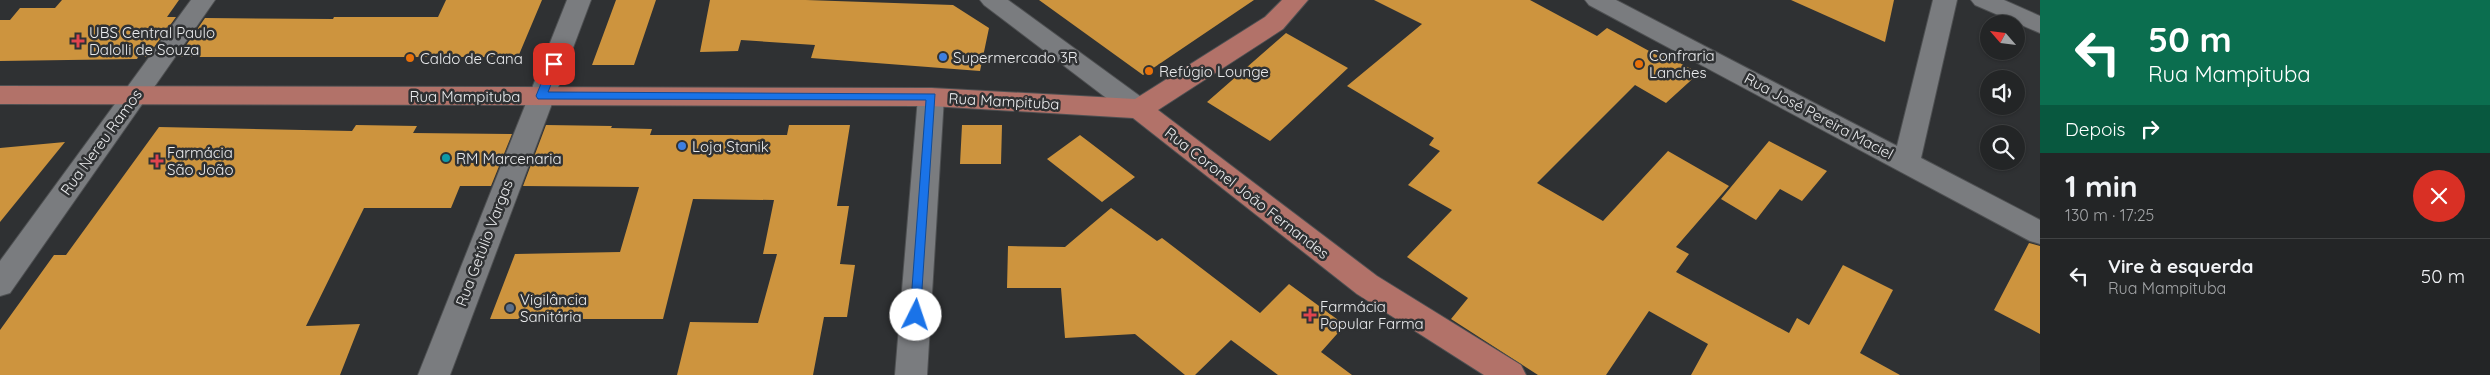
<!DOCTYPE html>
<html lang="pt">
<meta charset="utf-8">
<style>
body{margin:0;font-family:Quicksand,sans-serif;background:#2f3132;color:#f1f3f6;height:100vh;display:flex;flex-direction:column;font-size:19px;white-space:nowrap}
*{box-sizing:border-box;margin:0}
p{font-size:16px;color:#a3a5a7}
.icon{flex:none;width:28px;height:28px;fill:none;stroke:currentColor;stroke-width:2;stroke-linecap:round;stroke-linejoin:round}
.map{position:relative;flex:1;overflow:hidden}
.side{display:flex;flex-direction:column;background:#232526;width:450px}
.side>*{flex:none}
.top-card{background:#0b6e4f;color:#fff;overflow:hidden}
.needle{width:32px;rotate:298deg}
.tools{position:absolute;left:1980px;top:15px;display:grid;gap:10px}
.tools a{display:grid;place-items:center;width:45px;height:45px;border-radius:50%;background:#232526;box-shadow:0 1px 4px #0004,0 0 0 1px #404243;font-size:25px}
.pin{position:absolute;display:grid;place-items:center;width:42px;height:42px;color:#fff;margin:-21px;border-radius:10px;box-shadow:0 2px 8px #0006}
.me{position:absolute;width:55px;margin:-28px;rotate:4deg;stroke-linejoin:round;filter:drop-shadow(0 0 4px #0008)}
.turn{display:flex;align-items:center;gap:18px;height:105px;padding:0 25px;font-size:22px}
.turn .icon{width:65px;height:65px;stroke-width:2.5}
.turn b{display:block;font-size:35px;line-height:42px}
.then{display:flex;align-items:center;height:48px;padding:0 25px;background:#0003;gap:10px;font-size:19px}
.round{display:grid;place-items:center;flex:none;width:52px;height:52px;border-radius:26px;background:#2f3132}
.overview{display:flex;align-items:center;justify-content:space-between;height:85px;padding:0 25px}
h1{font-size:30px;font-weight:800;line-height:38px}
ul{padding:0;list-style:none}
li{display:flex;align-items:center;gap:15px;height:75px;padding:0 25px;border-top:1px solid #404243}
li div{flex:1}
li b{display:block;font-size:19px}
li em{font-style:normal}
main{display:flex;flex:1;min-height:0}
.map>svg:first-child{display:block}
</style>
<main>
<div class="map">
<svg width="2040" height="375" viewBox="0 0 2040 375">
<rect width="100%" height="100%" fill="#2f3133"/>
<path fill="#cd943e" d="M 62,0 L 179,0 L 167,17 L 176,17 L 147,57 L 138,57 L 137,59 L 0,61 L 0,20 L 10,20 L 20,8 L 55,8 Z
M 446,0 L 542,0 L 518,57 L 178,57 L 205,18 L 333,19 L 334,17 L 438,17 Z
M 616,0 L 656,0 L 634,65 L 592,65 Z
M 710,0 L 806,0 L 953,5 L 989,28 L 980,71 L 811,58 L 815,45 L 741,40 L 738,51 L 700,52 Z
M 1039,0 L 1254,0 L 1143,75 Z
M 1374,0 L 1530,0 L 1597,36 L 1607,28 L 1662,58 L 1664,55 L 1699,73 L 1666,103 L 1635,85 L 1537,183 L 1603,221 L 1668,151 L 1729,186 L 1676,247 L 1689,254 L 1676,272 L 1789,333 L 1797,318 L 1809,325 L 1843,265 L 1893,290 L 1860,353 L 1900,375 L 1691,375 L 1708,344 L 1649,311 L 1606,375 L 1538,375 L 1451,319 L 1468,298 L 1407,257 L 1452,210 L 1408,185 L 1440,151 L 1429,145 L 1434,138 L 1347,86 L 1422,24 Z
M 1791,0 L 1894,0 L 1885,42 Z
M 1286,33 L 1348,68 L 1270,141 L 1207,102 Z
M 356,125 L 417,126 L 413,133 L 512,134 L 491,186 L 460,186 L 451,208 L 364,208 L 306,326 L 360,324 L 340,375 L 0,375 L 0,330 L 54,255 L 66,255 L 159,127 L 352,131 Z
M 546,125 L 612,126 L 611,128 L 652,129 L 650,135 L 787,135 L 789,125 L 850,125 L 837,206 L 849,206 L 840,264 L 855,265 L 847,317 L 824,317 L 813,375 L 677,375 L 690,322 L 758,323 L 777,254 L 763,254 L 774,200 L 693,199 L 663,319 L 490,319 L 515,254 L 620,252 L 639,187 L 523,186 Z
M 962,125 L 1002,125 L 1001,164 L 960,164 Z
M 1080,135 L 1135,177 L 1102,202 L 1047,159 Z
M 1769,141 L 1827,171 L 1802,201 L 1780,189 L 1756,220 L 1721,199 Z
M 65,142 L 0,222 L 0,148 Z
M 1111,208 L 1157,241 L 1162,238 L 1260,313 L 1289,284 L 1345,325 L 1321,352 L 1352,375 L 1278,375 L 1231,340 L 1195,375 L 1185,375 L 1135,334 L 1065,338 L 1061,288 L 1007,288 L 1008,246 L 1065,247 Z
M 2029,243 L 2040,246 L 2040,334 L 1994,310 Z"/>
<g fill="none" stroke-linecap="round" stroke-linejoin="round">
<g stroke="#4e5052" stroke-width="2">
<path id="minor" d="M 191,0 L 215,0 L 10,293 L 0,296 L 0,261 Z
M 567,0 L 591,0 L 450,375 L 418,375 Z
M 980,0 L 1008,0 L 1148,102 L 1152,109 L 1148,116 L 1139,118 L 1130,116 L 984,5 Z
M 1585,0 L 1616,0 L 1897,146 L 1933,0 L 1957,0 L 1921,158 L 2040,220 L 2040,244 L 2030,241 L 1589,5 Z
M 1971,0 L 2004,0 L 2040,16 L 2040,33 L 1975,5 Z
M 931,88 L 940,91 L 944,97 L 927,375 L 895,375 L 918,97 L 922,91 Z"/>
</g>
<g stroke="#4e5052" stroke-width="2">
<path id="major" d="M 1282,0 L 1308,0 L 1283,29 L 1158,110 L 1377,276 L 1521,365 L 1526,375 L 1484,375 L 1357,294 L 1133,118 L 931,106 L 0,104 L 0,86 L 931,88 L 1135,99 L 1265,17 Z"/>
</g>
<use href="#minor" fill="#7a7c7f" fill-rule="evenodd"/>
<use href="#major" fill="#b27269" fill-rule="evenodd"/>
</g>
<path fill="#1a73e8" stroke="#114b97" d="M 554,60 L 559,64 L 548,92 L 935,94 L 920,319 L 911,319 L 910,315 L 926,100 L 538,99 L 536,96 L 549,64 Z"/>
<g fill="#e0444e" stroke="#2f3133" stroke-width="2">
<path d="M75.5 33.5h5v5h5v5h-5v5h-5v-5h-5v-5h5z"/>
<path d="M154.5 153.5h5v5h5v5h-5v5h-5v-5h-5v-5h5z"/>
<path d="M1307.5 307.5h5v5h5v5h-5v5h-5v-5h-5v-5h5z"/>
</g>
<g fill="#3f7fe0" stroke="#2f3133" stroke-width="2">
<circle cx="943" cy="57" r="5"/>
<circle cx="682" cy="146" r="5"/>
</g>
<g fill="#e8710a" stroke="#2f3133" stroke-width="2">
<circle cx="410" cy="58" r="5"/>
<circle cx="1639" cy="64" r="5"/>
<circle cx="1149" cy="71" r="5"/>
</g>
<circle fill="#0f9aa8" stroke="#2f3133" stroke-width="2" cx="446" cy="158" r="5"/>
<circle fill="#5c6f8a" stroke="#2f3133" stroke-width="2" cx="510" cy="308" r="5"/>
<g text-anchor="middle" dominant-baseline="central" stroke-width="5" stroke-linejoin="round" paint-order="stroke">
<g font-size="15" fill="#ebecee" stroke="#2f3133" text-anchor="start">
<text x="89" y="32">UBS Central Paulo<tspan x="89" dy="17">Dalolli de Souza</tspan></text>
<text x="1649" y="55">Confraria<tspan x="1649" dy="17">Lanches</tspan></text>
<text x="953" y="57">Supermercado 3R</text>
<text x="420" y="58">Caldo de Cana</text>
<text x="1159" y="71">Refúgio Lounge</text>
<text x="692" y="146">Loja Stanik</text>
<text x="167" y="152">Farmácia<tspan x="167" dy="17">São João</tspan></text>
<text x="456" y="158">RM Marcenaria</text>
<text x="520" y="299">Vigilância<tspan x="520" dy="17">Sanitária</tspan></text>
<text x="1320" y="306">Farmácia<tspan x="1320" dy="17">Popular Farma</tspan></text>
</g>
<g font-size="15" fill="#ebecee" stroke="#2f3133">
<text x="465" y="96">Rua Mampituba</text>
<text transform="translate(1004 101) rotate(3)">Rua Mampituba</text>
<text transform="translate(1819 116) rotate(28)">Rua José Pereira Maciel</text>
<text transform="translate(101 142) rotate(-54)">Rua Nereu Ramos</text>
<text transform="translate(1247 193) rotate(38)">Rua Coronel João Fernandes</text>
<text transform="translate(484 243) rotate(-69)">Rua Getúlio Vargas</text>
</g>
</g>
</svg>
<div class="tools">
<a><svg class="needle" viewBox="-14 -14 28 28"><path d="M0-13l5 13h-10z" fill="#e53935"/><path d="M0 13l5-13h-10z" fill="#a3a5a7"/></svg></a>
<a><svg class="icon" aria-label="sound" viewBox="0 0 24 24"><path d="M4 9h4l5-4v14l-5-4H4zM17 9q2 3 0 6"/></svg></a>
<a><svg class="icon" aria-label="search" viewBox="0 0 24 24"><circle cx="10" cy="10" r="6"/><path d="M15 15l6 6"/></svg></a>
</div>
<div class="pin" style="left:554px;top:64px;background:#d93025"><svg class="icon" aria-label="arrive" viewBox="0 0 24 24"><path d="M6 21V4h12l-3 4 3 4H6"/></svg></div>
<svg class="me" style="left:916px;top:315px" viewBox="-20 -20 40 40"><circle r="19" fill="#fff"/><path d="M0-13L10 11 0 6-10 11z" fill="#1a73e8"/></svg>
</div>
<section class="side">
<div class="top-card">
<div class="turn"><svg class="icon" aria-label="left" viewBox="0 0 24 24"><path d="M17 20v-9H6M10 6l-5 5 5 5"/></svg><div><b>50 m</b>Rua Mampituba</div></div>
<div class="then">Depois<svg class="icon" aria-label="right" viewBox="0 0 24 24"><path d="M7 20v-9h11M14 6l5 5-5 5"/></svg></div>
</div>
<div class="overview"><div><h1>1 min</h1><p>130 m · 17:25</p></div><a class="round" style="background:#d93025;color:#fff"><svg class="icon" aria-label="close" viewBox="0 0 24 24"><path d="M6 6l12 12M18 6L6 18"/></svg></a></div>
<ul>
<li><svg class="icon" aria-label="left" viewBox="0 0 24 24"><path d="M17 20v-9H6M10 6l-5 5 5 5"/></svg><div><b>Vire à esquerda</b><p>Rua Mampituba</p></div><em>50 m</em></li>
</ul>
</section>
</main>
